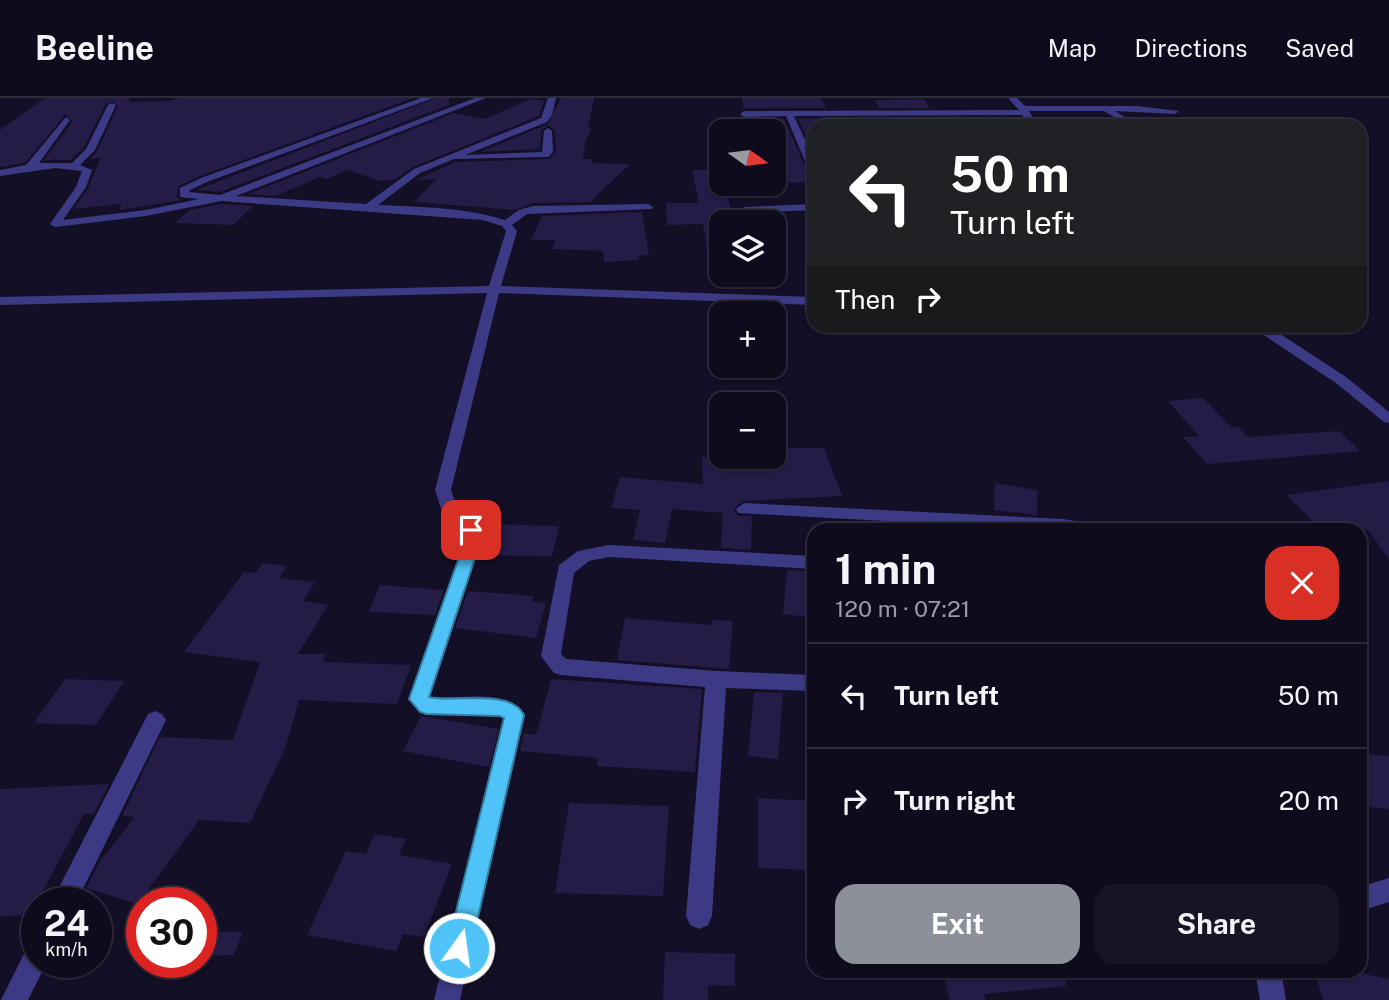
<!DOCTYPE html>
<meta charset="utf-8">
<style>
body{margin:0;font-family:"Public Sans",sans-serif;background:#171425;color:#f1f3f6;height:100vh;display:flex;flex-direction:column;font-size:26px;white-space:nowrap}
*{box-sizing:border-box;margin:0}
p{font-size:23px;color:#9b9ba3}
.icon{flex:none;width:38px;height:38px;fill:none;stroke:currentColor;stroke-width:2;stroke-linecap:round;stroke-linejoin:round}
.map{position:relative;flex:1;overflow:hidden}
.panel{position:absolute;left:807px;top:425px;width:560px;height:455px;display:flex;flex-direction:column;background:#0e0b1c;border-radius:21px;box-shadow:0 2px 5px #0004,0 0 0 2px #2e2b3b}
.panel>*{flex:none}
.banner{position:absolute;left:807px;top:21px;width:560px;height:214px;border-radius:21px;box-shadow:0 2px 5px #0004,0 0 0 2px #2e2b3b;background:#202124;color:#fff;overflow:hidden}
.needle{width:46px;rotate:104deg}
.buttons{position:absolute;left:709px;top:21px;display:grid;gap:14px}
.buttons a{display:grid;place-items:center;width:77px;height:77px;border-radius:14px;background:#0e0b1c;box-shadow:0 2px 5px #0004,0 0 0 2px #2e2b3b;font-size:35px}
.speed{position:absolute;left:21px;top:789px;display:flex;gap:14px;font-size:35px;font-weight:700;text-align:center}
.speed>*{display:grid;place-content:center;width:91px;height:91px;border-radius:50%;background:#0e0b1c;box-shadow:0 2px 5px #0004,0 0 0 2px #2e2b3b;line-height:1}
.speed small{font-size:18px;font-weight:400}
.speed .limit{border:10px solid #d22;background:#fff;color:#111}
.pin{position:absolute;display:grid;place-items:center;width:60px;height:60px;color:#fff;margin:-30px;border-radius:14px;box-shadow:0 4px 10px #0006}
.me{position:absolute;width:77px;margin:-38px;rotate:14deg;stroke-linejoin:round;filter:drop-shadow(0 0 5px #0008)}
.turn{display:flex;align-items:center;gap:24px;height:147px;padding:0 28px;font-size:32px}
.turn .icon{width:91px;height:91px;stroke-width:2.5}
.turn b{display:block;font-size:49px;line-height:60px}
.then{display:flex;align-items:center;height:66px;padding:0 28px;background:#0003;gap:14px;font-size:26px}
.round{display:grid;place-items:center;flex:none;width:74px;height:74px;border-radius:21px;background:#171425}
.head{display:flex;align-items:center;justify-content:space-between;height:119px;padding:0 28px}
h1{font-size:42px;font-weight:700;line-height:52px}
.cta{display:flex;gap:14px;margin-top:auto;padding:14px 28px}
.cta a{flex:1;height:80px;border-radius:21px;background:#8c9099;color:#fff;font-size:28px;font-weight:700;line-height:80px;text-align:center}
.cta a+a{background:#171425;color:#f1f3f6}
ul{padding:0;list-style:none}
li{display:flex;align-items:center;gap:21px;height:105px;padding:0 28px;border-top:2px solid #2e2b3b}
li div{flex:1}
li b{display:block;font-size:26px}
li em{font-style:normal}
header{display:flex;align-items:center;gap:42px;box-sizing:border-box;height:98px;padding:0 35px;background:#0e0b1c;border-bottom:2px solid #2e2b3b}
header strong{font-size:33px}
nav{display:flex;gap:38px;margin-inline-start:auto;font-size:24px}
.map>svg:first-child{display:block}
</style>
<header>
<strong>Beeline</strong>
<nav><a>Map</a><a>Directions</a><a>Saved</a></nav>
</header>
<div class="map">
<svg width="1389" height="902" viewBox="0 0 1389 902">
<rect width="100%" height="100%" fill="#130f26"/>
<path fill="#241b47" d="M 45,0 L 129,0 L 130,4 L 169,3 L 180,0 L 413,0 L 200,78 L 179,88 L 177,99 L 182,102 L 120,112 L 121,106 L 74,111 L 88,90 L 101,60 L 90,61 L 97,53 L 118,8 L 113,3 L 106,6 L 84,49 L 71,62 L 44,62 L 72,24 L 66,16 L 25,65 L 0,69 L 0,32 Z
M 436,0 L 449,0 L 449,7 L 220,94 L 196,92 Z
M 532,0 L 544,3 L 539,18 L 413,69 L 394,82 L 380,83 L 347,72 L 327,81 L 320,79 L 275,98 L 248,96 L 454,15 L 485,21 Z
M 561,0 L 594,0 L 588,30 L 591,30 L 583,51 L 586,51 L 582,61 L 592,61 L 592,65 L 630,66 L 590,104 L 533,105 L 515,112 L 414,104 L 437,81 L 416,82 L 455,64 L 550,61 L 556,54 L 555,33 L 548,27 L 541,33 L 540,51 L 480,54 L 548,26 Z
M 742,0 L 821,0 L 826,10 L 744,10 Z
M 924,1 L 930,10 L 879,10 L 875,2 Z
M 832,20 L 835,28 L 814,28 L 814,54 L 798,21 Z
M 886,20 L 937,20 L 943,28 L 890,28 Z
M 784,21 L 803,64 L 809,68 L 814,68 L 814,84 L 774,85 L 774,33 L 748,33 L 746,22 Z
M 692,72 L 713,72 L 717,86 L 725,86 L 733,124 L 721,124 L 721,167 L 709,168 L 703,126 L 667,127 L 666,105 L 699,105 Z
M 221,106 L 253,108 L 233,127 L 175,125 L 190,112 Z
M 642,114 L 649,157 L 639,158 L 639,162 L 604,164 L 603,153 L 552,151 L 555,142 L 531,142 L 542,118 Z
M 1203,300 L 1231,329 L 1238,329 L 1248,339 L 1339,333 L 1360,353 L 1207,366 L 1183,339 L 1199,338 L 1168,303 Z
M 774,350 L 824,350 L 842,398 L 742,403 L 734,412 L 738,418 L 752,418 L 751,452 L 721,450 L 723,415 L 672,411 L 665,445 L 633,442 L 640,412 L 611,410 L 620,379 L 703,386 L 702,359 L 774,359 Z
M 1389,383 L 1389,461 L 1368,432 L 1322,432 L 1286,397 Z
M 995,385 L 1037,392 L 1037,417 L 994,412 Z
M 486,426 L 559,428 L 552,458 L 480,457 Z
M 263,465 L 287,468 L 279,480 L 315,484 L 303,503 L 328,507 L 298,556 L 326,556 L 323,564 L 411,567 L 397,606 L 299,602 L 286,648 L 250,725 L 199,722 L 138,806 L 86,790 L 100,763 L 135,719 L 122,718 L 160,639 L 233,642 L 260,564 L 184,554 L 244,474 L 255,475 Z
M 787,472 L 814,474 L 814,520 L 783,516 Z
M 380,487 L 444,492 L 435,517 L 369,514 Z
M 468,493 L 534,498 L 532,504 L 546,505 L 536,540 L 455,530 Z
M 625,520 L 712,527 L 713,522 L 733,523 L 729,571 L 617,562 Z
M 65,581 L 124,583 L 96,627 L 34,625 Z
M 551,581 L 702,591 L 695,674 L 597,668 L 598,660 L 520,653 L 524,635 L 536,637 Z
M 754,594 L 783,595 L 778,661 L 748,658 Z
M 421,618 L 499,631 L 489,669 L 403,653 Z
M 1360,656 L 1389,658 L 1389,711 L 1368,709 L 1360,693 Z
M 109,686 L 94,716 L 84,716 L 30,817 L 0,818 L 0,691 Z
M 758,700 L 814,703 L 814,772 L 758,770 Z
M 569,705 L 669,708 L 663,798 L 555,795 Z
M 375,736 L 406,741 L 399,757 L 452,766 L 424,839 L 403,836 L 396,853 L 307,837 L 346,753 L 366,756 Z
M 201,834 L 243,834 L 234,857 L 201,858 Z
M 665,854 L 735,856 L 735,888 L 708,887 L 708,902 L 663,902 Z
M 942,873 L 1065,873 L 1066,888 L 984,896 L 986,902 L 950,902 Z
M 1314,873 L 1349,873 L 1389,881 L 1389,902 L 1323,902 Z"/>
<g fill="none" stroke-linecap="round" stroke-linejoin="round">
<path fill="#3d3a85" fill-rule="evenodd" d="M 421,0 L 433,0 L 207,84 L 190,92 L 189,94 L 220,97 L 475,0 L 486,0 L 236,98 L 366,106 L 414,71 L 541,20 L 548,0 L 556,0 L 552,17 L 547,24 L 465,57 L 542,54 L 544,33 L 548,30 L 552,33 L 553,54 L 548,59 L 454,61 L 420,75 L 378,107 C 420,109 464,109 505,122 L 519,112 L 533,108 L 648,106 L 653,109 L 652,111 L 527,116 L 512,127 L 517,133 L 501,188 L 814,199 L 814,207 L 499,195 L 451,392 L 458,413 L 480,432 L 480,448 L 430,599 C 456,602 512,589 525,617 L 460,902 L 434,902 L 504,620 L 500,618 L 426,617 L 419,614 L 409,601 L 462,448 L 462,434 L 444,420 L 435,392 L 487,195 L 0,207 L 0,199 L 489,188 L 506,133 L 502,128 L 483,122 L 221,103 L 146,118 L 55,129 L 50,126 L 76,89 L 82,73 L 55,70 L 0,78 L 0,72 L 26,67 L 66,19 L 70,22 L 39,65 L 72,65 L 86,51 L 108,7 L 112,5 L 116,7 L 95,52 L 80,67 L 92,72 L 86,89 L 63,122 L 146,112 L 199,101 L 180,99 L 180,90 L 201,80 Z
M 1008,0 L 1017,0 L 1025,8 L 1136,8 L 1179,13 L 1175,16 L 1115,13 L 1139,28 L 1129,28 L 1104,13 L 1029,13 L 1038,28 L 1030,28 L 1022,17 L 794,18 L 814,61 L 813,65 L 810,66 L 805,63 L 786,18 L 744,19 L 740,16 L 744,13 L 1019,12 Z
M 814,106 L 814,112 L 745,115 L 740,112 L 745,109 Z
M 1228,228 L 1268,228 L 1346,279 L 1389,314 L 1389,325 L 1384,324 L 1336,285 L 1259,234 L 1234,232 Z
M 744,405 L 1063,421 L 1095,426 L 1104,432 L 1049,432 L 738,415 L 736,411 Z
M 609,447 L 814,458 L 814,471 L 609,459 L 589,463 L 574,475 L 561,556 L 566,561 L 716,573 L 814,577 L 814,593 L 726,590 L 712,818 L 708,827 L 699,831 L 690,827 L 686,818 L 705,589 L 561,577 L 554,575 L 541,558 L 559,467 L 578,453 Z
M 155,613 L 162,616 L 166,622 L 76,805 L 51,805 L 148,616 Z
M 1389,780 L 1389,804 L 1360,813 L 1360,789 Z
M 37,844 L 37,864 L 47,864 L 28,902 L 1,902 L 28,848 Z
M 1255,873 L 1281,873 L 1286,902 L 1260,902 Z"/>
</g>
<path fill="#4fc3f7" stroke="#337fa1" stroke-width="2" d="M 471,426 L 479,432 L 479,448 L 429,599 C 454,605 511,590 524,617 L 471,850 L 468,858 L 459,862 L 451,858 L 447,850 L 504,620 L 500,618 L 426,616 L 420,614 L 409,601 L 463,448 L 464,432 Z"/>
</svg>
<div class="buttons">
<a><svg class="needle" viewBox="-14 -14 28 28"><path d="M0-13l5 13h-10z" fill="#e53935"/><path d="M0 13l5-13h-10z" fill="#9b9ba3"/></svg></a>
<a><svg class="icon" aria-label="layers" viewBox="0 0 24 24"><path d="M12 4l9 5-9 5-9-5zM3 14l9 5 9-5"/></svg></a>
<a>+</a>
<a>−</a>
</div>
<div class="speed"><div>24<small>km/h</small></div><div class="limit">30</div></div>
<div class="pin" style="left:471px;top:432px;background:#d93025"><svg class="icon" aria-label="arrive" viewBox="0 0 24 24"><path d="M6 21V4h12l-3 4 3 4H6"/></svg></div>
<svg class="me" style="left:459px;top:850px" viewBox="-20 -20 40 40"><circle r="17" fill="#4fc3f7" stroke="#fff" stroke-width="3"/><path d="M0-11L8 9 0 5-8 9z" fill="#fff"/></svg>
<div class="banner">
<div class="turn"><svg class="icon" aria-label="left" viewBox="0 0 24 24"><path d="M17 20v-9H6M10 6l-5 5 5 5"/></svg><div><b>50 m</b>Turn left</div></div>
<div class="then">Then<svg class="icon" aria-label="right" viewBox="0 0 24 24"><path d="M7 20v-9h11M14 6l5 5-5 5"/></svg></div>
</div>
<section class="panel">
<div class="head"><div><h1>1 min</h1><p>120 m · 07:21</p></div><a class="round" style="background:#d93025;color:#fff"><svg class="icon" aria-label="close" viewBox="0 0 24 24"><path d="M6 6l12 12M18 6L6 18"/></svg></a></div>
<ul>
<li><svg class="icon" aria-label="left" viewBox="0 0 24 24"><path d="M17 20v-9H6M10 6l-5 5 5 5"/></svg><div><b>Turn left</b></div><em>50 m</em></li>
<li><svg class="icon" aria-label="right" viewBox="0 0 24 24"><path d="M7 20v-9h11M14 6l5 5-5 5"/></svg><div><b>Turn right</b></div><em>20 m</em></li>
</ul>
<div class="cta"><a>Exit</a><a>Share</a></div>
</section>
</div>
